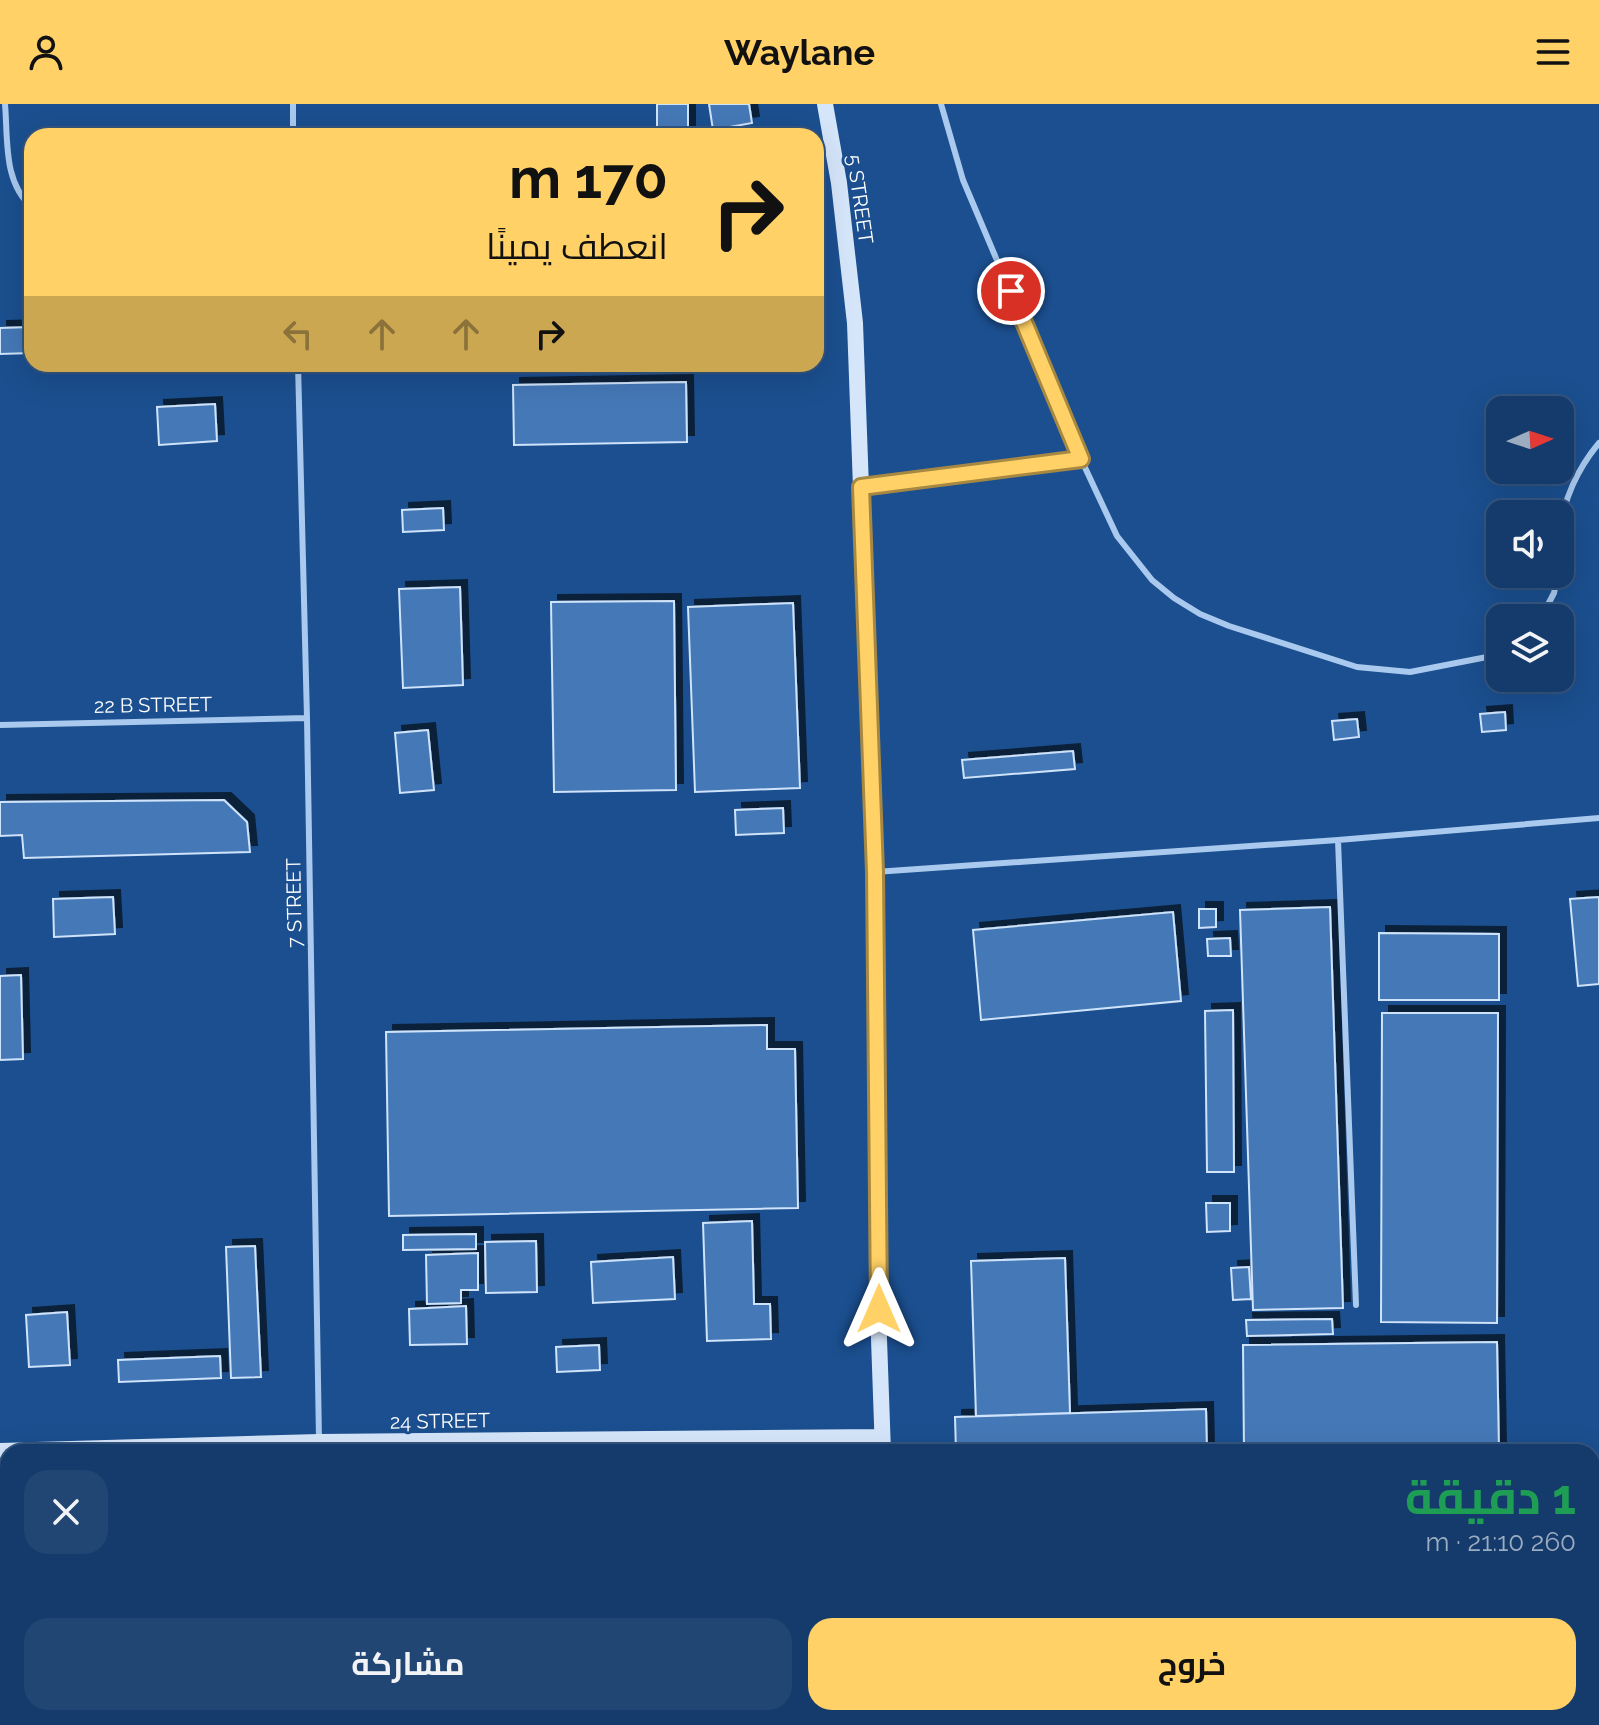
<!DOCTYPE html>
<html lang="ar">
<meta charset="utf-8">
<style>
body{margin:0;font-family:Raleway,Cairo,sans-serif;background:#214673;color:#f1f3f6;direction:rtl;height:100vh;display:flex;flex-direction:column;font-size:30px;white-space:nowrap}
*{box-sizing:border-box;margin:0}
p{font-size:26px;color:#9dadc1}
.icon{flex:none;width:44px;height:44px;fill:none;stroke:currentColor;stroke-width:2;stroke-linecap:round;stroke-linejoin:round}
.map{position:relative;flex:1;overflow:hidden;direction:ltr}
.drawer{position:absolute;left:0px;top:1340px;width:1600px;height:282px;display:flex;flex-direction:column;background:#143b6b;border-radius:24px 24px 0 0;box-shadow:0 8px 32px #0002,0 0 0 2px #33557e;direction:rtl}
.drawer>*{flex:none}
.top-card{position:absolute;left:24px;top:24px;width:800px;height:244px;border-radius:24px;box-shadow:0 8px 32px #0002,0 0 0 2px #33557e;direction:rtl;background:#ffd166;color:#111;overflow:hidden}
.needle{width:52px;rotate:87deg}
.tools{position:absolute;left:1486px;top:292px;display:grid;gap:16px}
.tools a{display:grid;place-items:center;width:88px;height:88px;border-radius:16px;background:#143b6b;box-shadow:0 8px 32px #0002,0 0 0 2px #33557e;font-size:40px}
.pin{position:absolute;display:grid;place-items:center;width:68px;height:68px;color:#fff;margin:-34px;border:4px solid #fff;border-radius:50%;box-shadow:0 2px 8px #0007}
.me{position:absolute;width:88px;margin:-44px;rotate:0deg;stroke-linejoin:round;filter:drop-shadow(0 0 6px #0008)}
.turn{display:flex;align-items:center;gap:28px;height:168px;padding:0 24px;font-size:36px}
.turn .icon{width:104px;height:104px;stroke-width:2.5}
.turn b{display:block;font-size:56px;line-height:68px}
.lanes{display:flex;align-items:center;height:76px;padding:0 24px;background:#0003;justify-content:center;gap:40px;direction:ltr}
.lanes .off{opacity:.35}
.round{display:grid;place-items:center;flex:none;width:84px;height:84px;border-radius:24px;background:#214673}
.head{display:flex;align-items:center;justify-content:space-between;height:136px;padding:0 24px}
h1{font-size:48px;font-weight:700;line-height:60px;color:#1e9e55}
.primary-button{display:flex;gap:16px;margin-top:auto;padding:16px 24px}
.primary-button a{flex:1;height:92px;border-radius:24px;background:#ffd166;color:#111;font-size:32px;font-weight:700;line-height:92px;text-align:center}
.primary-button a+a{background:#214673;color:#f1f3f6}
header{display:flex;justify-content:space-between;align-items:center;height:104px;padding:0 24px;background:#ffd166;color:#111;font-size:36px;font-weight:700}
.map>svg:first-child{display:block}
</style>
<header><svg class="icon" aria-label="menu" viewBox="0 0 24 24"><path d="M4 6h16M4 12h16M4 18h16"/></svg>Waylane<svg class="icon" aria-label="person" viewBox="0 0 24 24"><circle cx="12" cy="8" r="4"/><path d="M4 21q1-7 8-7t8 7"/></svg></header>
<div class="map">
<svg width="1599" height="1621" viewBox="0 0 1599 1621">
<defs>
<filter id="shadow"><feDropShadow dx="7" dy="-7" stdDeviation="0" flood-color="#0009"/></filter>
</defs>
<rect width="100%" height="100%" fill="#1b4f8f"/>
<path fill="#4478b7" stroke="#cfe3fa" stroke-width="2" filter="url(#shadow)" d="M 657,0 L 688,0 L 688,32 L 657,32 Z
M 709,0 L 749,0 L 752,19 L 713,26 Z
M 32,223 L 32,249 L 0,250 L 0,224 Z
M 686,278 L 687,338 L 514,341 L 513,281 Z
M 215,300 L 217,337 L 159,341 L 157,303 Z
M 443,404 L 444,426 L 403,428 L 402,406 Z
M 460,483 L 463,581 L 403,584 L 399,485 Z
M 674,497 L 676,686 L 554,688 L 551,498 Z
M 793,499 L 800,684 L 695,688 L 688,503 Z
M 1505,608 L 1506,626 L 1482,628 L 1480,610 Z
M 1357,615 L 1359,633 L 1334,636 L 1332,617 Z
M 428,626 L 434,686 L 400,689 L 395,629 Z
M 1073,647 L 1075,665 L 964,674 L 962,656 Z
M 224,696 L 247,718 L 250,748 L 24,754 L 22,731 L 0,732 L 0,698 Z
M 783,704 L 784,729 L 736,731 L 735,706 Z
M 113,793 L 115,830 L 54,833 L 53,795 Z
M 1599,793 L 1599,880 L 1578,882 L 1570,795 Z
M 1330,803 L 1343,1204 L 1253,1206 L 1240,806 Z
M 1199,805 L 1216,805 L 1216,823 L 1199,824 Z
M 1173,808 L 1181,897 L 981,916 L 973,826 Z
M 1379,829 L 1499,830 L 1499,896 L 1379,896 Z
M 1230,834 L 1231,852 L 1208,852 L 1207,835 Z
M 21,871 L 23,955 L 0,956 L 0,872 Z
M 1233,906 L 1234,1068 L 1207,1068 L 1205,907 Z
M 1382,909 L 1498,909 L 1497,1219 L 1381,1218 Z
M 767,921 L 767,945 L 795,945 L 798,1104 L 389,1112 L 386,928 Z
M 1206,1099 L 1230,1099 L 1230,1127 L 1207,1128 Z
M 752,1117 L 754,1200 L 770,1200 L 771,1235 L 707,1237 L 703,1119 Z
M 476,1130 L 476,1145 L 403,1146 L 403,1131 Z
M 536,1137 L 537,1188 L 486,1189 L 485,1138 Z
M 255,1142 L 261,1273 L 231,1274 L 226,1143 Z
M 478,1149 L 478,1186 L 461,1186 L 461,1199 L 427,1200 L 426,1151 Z
M 673,1153 L 675,1195 L 593,1199 L 591,1158 Z
M 1065,1154 L 1070,1309 L 976,1312 L 971,1157 Z
M 1249,1163 L 1251,1195 L 1233,1196 L 1231,1164 Z
M 466,1202 L 467,1240 L 410,1241 L 409,1205 Z
M 67,1208 L 70,1261 L 29,1263 L 26,1211 Z
M 1332,1215 L 1333,1230 L 1247,1232 L 1246,1216 Z
M 1497,1238 L 1499,1348 L 1244,1348 L 1243,1241 Z
M 599,1241 L 600,1266 L 557,1268 L 556,1243 Z
M 220,1252 L 221,1274 L 119,1278 L 118,1256 Z
M 1206,1305 L 1207,1348 L 956,1348 L 955,1313 Z
M 1592,1393 L 1599,1393 L 1599,1621 L 1027,1621 L 1027,1614 L 1592,1614 Z
M 0,1526 L 8,1526 L 8,1614 L 109,1614 L 109,1621 L 0,1621 Z
M 280,1614 L 397,1614 L 397,1621 L 280,1621 Z
M 573,1614 L 687,1614 L 687,1621 L 573,1621 Z
M 973,1614 L 1027,1614 L 1027,1621 L 974,1621 Z"/>
<g fill="none" stroke-linecap="round" stroke-linejoin="round">
<path stroke="#a9c9ee" stroke-width="6" d="M 5,0 C 8,35 3,79 32,103
M 293,0 L 293,32
M 941,0 L 963,76 L 1081,355 L 1117,432 L 1152,476 L 1174,494 L 1200,510 L 1229,522 L 1357,563 L 1410,568 L 1487,553 L 1500,548
M 298,260 L 307,614 L 319,1336
M 861,383 L 1081,355
M 1560,428 C 1563,396 1578,364 1599,339
M 1541,514 L 1554,489 L 1558,470
M 0,621 L 307,614
M 1338,736 L 1356,1201
M 875,768 L 1338,736 L 1599,714
M 0,1481 L 8,1481
M 192,1614 L 192,1621
M 496,1614 L 496,1621
M 764,1614 L 764,1621"/>
<path stroke="#d6e6fa" stroke-width="16" d="M 825,0 L 839,79 L 855,219 L 875,768 L 879,1235 L 883,1348
M 0,1347 L 319,1338 L 881,1333
M 907,1614 L 908,1621"/>
</g>
<g fill="none" stroke-linecap="round" stroke-linejoin="round">
<g stroke="#a68842" stroke-width="20">
<path id="route" d="M 879,1205 L 875,768 L 861,383 L 1081,355 L 1011,187"/>
</g>
<use href="#route" stroke="#ffd166" stroke-width="14"/>
</g>
<g text-anchor="middle" dominant-baseline="central" stroke-width="6" stroke-linejoin="round" paint-order="stroke">
<g font-size="20" fill="#fff" stroke="#1b4f8f">
<text transform="translate(860 95) rotate(82)">5 STREET</text>
<text transform="translate(153 601) rotate(-1)">22 B STREET</text>
<text transform="translate(294 799) rotate(-91)">7 STREET</text>
<text transform="translate(440 1317) rotate(-1)">24 STREET</text>
</g>
</g>
</svg>
<div class="tools">
<a><svg class="needle" viewBox="-14 -14 28 28"><path d="M0-13l5 13h-10z" fill="#e53935"/><path d="M0 13l5-13h-10z" fill="#9dadc1"/></svg></a>
<a><svg class="icon" aria-label="sound" viewBox="0 0 24 24"><path d="M4 9h4l5-4v14l-5-4H4zM17 9q2 3 0 6"/></svg></a>
<a><svg class="icon" aria-label="layers" viewBox="0 0 24 24"><path d="M12 4l9 5-9 5-9-5zM3 14l9 5 9-5"/></svg></a>
</div>
<div class="pin" style="left:1011px;top:187px;background:#d93025"><svg class="icon" aria-label="arrive" viewBox="0 0 24 24"><path d="M6 21V4h12l-3 4 3 4H6"/></svg></div>
<svg class="me" style="left:879px;top:1205px" viewBox="-20 -20 40 40"><path d="M0-17L14 15 0 8-14 15z" fill="#ffd166" stroke="#fff" stroke-width="4"/></svg>
<div class="top-card">
<div class="turn"><svg class="icon" aria-label="right" viewBox="0 0 24 24"><path d="M7 20v-9h11M14 6l5 5-5 5"/></svg><div><b>170 m</b>انعطف يمينًا</div></div>
<div class="lanes"><svg class="icon off" aria-label="left" viewBox="0 0 24 24"><path d="M17 20v-9H6M10 6l-5 5 5 5"/></svg><svg class="icon off" aria-label="ahead" viewBox="0 0 24 24"><path d="M12 20V5M6 11l6-6 6 6"/></svg><svg class="icon off" aria-label="ahead" viewBox="0 0 24 24"><path d="M12 20V5M6 11l6-6 6 6"/></svg><svg class="icon" aria-label="right" viewBox="0 0 24 24"><path d="M7 20v-9h11M14 6l5 5-5 5"/></svg></div>
</div>
<section class="drawer">
<div class="head"><div><h1>1 دقيقة</h1><p>260 m · 21:10</p></div><a class="round"><svg class="icon" aria-label="close" viewBox="0 0 24 24"><path d="M6 6l12 12M18 6L6 18"/></svg></a></div>
<div class="primary-button"><a>خروج</a><a>مشاركة</a></div>
</section>
</div>
